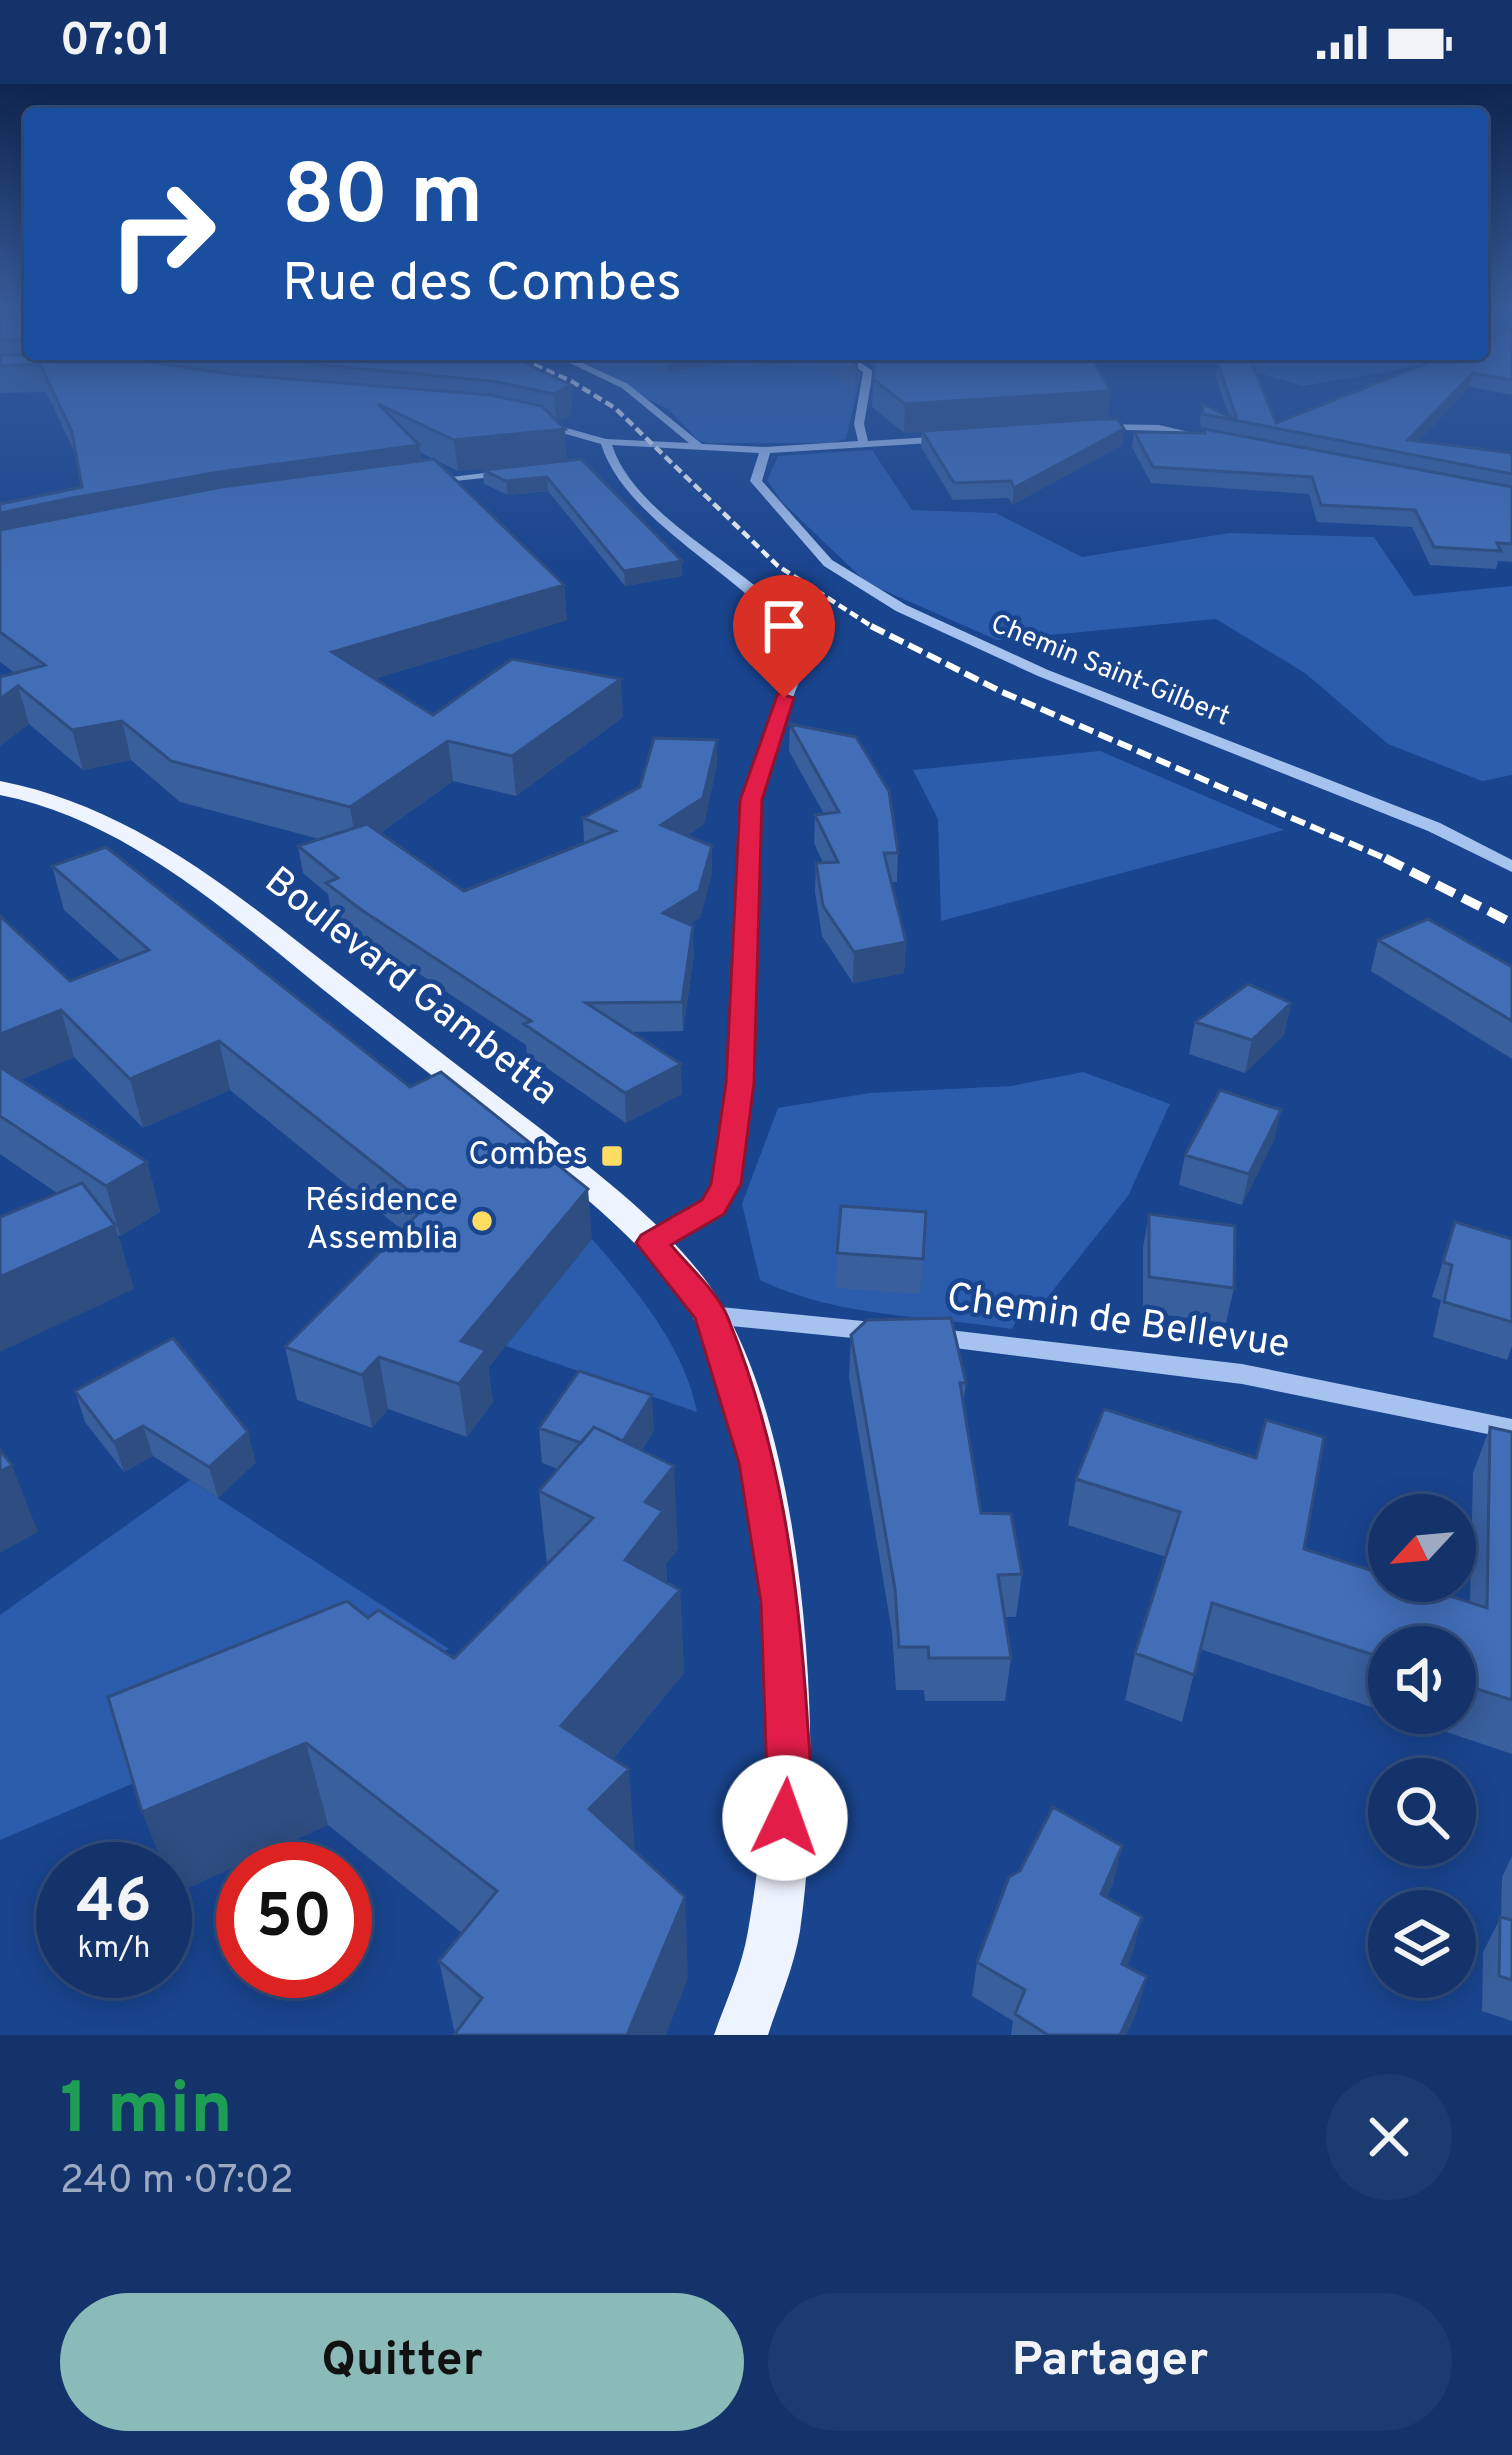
<!DOCTYPE html>
<html lang="fr">
<meta charset="utf-8">
<style>
body{margin:0;font-family:Overpass,sans-serif;background:#1c3b70;color:#f1f3f6;height:100vh;display:flex;flex-direction:column;font-size:45px;white-space:nowrap}
*{box-sizing:border-box;margin:0}
p{font-size:39px;color:#9daac1}
.icon{flex:none;width:66px;height:66px;fill:none;stroke:currentColor;stroke-width:2;stroke-linecap:round;stroke-linejoin:round}
.map{position:relative;height:1951px;overflow:hidden}
.side{display:flex;flex-direction:column;background:#13336a;flex:1}
.side>*{flex:none}
.banner{position:absolute;left:24px;top:24px;width:1464px;height:252px;border-radius:12px;box-shadow:0 6px 30px #0003,0 0 0 3px #324e7e;background:#1a4fa0;color:#fff;overflow:hidden}
.needle{width:78px;rotate:244deg}
.tools{position:absolute;left:1368px;top:1410px;display:grid;gap:24px}
.tools a{display:grid;place-items:center;width:108px;height:108px;border-radius:50%;background:#13336a;box-shadow:0 6px 30px #0003,0 0 0 3px #324e7e;font-size:60px}
.speed{position:absolute;left:36px;top:1758px;display:flex;gap:24px;font-size:60px;font-weight:700;text-align:center}
.speed>*{display:grid;place-content:center;width:156px;height:156px;border-radius:50%;background:#13336a;box-shadow:0 6px 30px #0003,0 0 0 3px #324e7e;line-height:1}
.speed small{font-size:30px;font-weight:400}
.speed .limit{border:18px solid #d22;background:#fff;color:#111}
.pin{position:absolute;display:grid;place-items:center;width:102px;height:102px;color:#fff;margin:-123px -51px;border-radius:50% 50% 50% 0;rotate:-45deg;box-shadow:0 0 12px #0007}
.pin .icon{rotate:45deg}
.me{position:absolute;width:132px;margin:-66px;rotate:3deg;stroke-linejoin:round;filter:drop-shadow(0 0 9px #0008)}
.turn{display:flex;align-items:center;gap:42px;height:252px;padding:0 60px;font-size:54px}
.turn .icon{width:156px;height:156px;stroke-width:2.5}
.turn b{display:block;font-size:84px;line-height:102px}
.round{display:grid;place-items:center;flex:none;width:126px;height:126px;border-radius:63px;background:#1c3b70}
.headline{display:flex;align-items:center;justify-content:space-between;height:204px;padding:0 60px}
h1{font-size:72px;font-weight:700;line-height:90px;color:#1e9e55}
.cta{display:flex;gap:24px;margin-top:auto;padding:24px 60px}
.cta a{flex:1;height:138px;border-radius:72px;background:#8bbbb9;color:#111;font-size:48px;font-weight:700;line-height:138px;text-align:center}
.cta a+a{background:#1c3b70;color:#f1f3f6}
.status{display:flex;justify-content:space-between;align-items:center;height:84px;padding:0 60px;background:#13336a;direction:ltr}
.status svg{height:33px;fill:currentColor}
.map>svg:first-child{display:block}
</style>
<div class="status"><b>07:01</b><svg viewBox="0 0 49 12"><path d="M0 12V9h3v3zM5 12V6h3v6zM10 12V3h3v9zM15 12V0h3v12zM26 1h20v11H26zM47 4h2v5h-2z"/></svg></div>
<div class="map">
<svg width="1512" height="1951" viewBox="0 0 1512 1951">
<rect width="100%" height="100%" fill="#19448e"/>
<path fill="#2c5dad" d="M 1482,222 L 1512,222 L 1512,287 L 1425,281 L 1302,302 L 1196,270 L 1482,270 Z
M 563,270 L 827,270 L 861,289 L 846,355 L 831,359 L 708,359 L 698,356 L 669,326 Z
M 872,366 L 912,426 L 996,429 L 1082,473 L 1229,449 L 1374,453 L 1414,512 L 1512,502 L 1512,691 L 1482,697 L 1388,660 L 1305,589 L 1216,535 L 997,556 L 867,499 L 782,418 L 767,396 L 778,372 Z
M 1100,667 L 1284,746 L 941,837 L 938,735 L 913,686 Z
M 1083,988 L 1170,1020 L 1128,1112 L 1027,1239 L 1016,1237 L 1012,1245 C 926,1231 839,1234 760,1196 L 742,1120 L 778,1024 L 870,1009 L 1011,1002 Z
M 592,1155 C 634,1203 685,1263 697,1328 L 506,1262 Z
M 190,1396 L 449,1565 L 0,1756 L 0,1531 Z"/>
<g fill="none" stroke-linecap="round" stroke-linejoin="round">
<path fill="#a6c2ee" fill-rule="evenodd" d="M 551,270 L 563,270 L 628,300 L 702,360 L 765,363 L 858,357 L 854,340 L 863,288 L 836,270 L 847,270 L 873,287 L 864,340 L 868,357 L 947,352 L 952,355 L 947,358 L 770,369 L 762,397 L 832,476 L 906,521 L 1048,586 L 1440,739 L 1512,776 L 1512,788 L 1428,747 L 1038,592 L 896,527 L 824,482 L 750,397 L 759,369 L 612,361 C 632,424 721,470 768,513 C 785,529 799,545 812,564 L 775,660 L 759,716 L 751,999 L 738,1099 L 721,1128 L 661,1164 L 643,1164 L 640,1158 L 643,1152 L 704,1118 L 714,1099 L 729,999 L 743,716 L 759,660 L 798,564 C 748,492 626,440 601,360 L 534,341 L 538,336 L 606,355 L 689,359 L 622,304 Z
M 1098,340 L 1159,341 L 1215,354 L 1210,357 L 1159,347 L 1094,345 Z
M 508,386 L 512,387 L 512,391 L 426,400 L 420,397 Z
M 710,1222 L 883,1239 L 892,1242 L 896,1248 L 892,1254 L 883,1257 L 710,1240 L 701,1237 L 697,1231 L 701,1225 Z
M 932,1244 L 1242,1280 L 1512,1335 L 1512,1355 L 1242,1300 L 923,1260 L 919,1253 L 923,1246 Z"/>
<path fill="#edf3ff" fill-rule="evenodd" d="M 0,697 C 144,725 251,823 364,909 C 422,954 479,998 537,1042 C 596,1088 658,1134 704,1194 C 810,1334 825,1678 800,1847 C 794,1883 779,1917 768,1951 L 714,1951 C 726,1917 742,1883 748,1847 C 778,1680 770,1497 727,1333 C 717,1293 705,1248 681,1214 C 637,1152 575,1105 517,1058 C 459,1013 402,968 345,923 C 240,840 135,738 0,711 Z"/>
<path stroke="#fff" stroke-width="4.5" stroke-dasharray="9 4.5" stroke-linecap="butt" d="M 509,270 L 571,297 L 615,324 L 778,482 L 876,545"/>
<path stroke="#fff" stroke-width="6" stroke-dasharray="15 6" stroke-linecap="butt" d="M 871,542 L 1002,608 L 1391,777"/>
<path stroke="#fff" stroke-width="9" stroke-dasharray="20 9" stroke-linecap="butt" d="M 1385,774 L 1512,839"/>
</g>
<path fill="#395f9d" fill-rule="evenodd" d="M 0,222 L 30,222 L 30,270 L 85,270 L 82,273 L 93,274 L 92,270 L 529,270 L 513,273 L 571,301 L 572,330 L 558,338 L 567,375 L 458,387 L 435,376 L 564,501 L 567,536 L 374,595 L 433,631 L 623,633 L 516,712 L 453,697 L 380,749 L 464,807 L 584,759 L 583,734 L 640,703 L 717,656 L 717,681 L 704,740 L 687,752 L 712,762 L 712,789 L 700,834 L 690,840 L 694,870 L 683,947 L 631,948 L 682,1010 L 626,1039 L 527,970 L 526,961 L 367,855 L 331,826 L 328,810 L 303,789 L 298,762 L 319,755 L 180,718 L 131,676 L 83,686 L 29,640 L 0,662 L 15,589 L 0,578 L 0,420 L 82,403 L 77,373 L 46,308 L 0,309 ZM 420,368 L 433,375 L 421,376 Z
M 1512,245 L 1512,311 L 1469,303 L 1419,357 L 1512,369 L 1512,478 L 1498,477 L 1496,485 L 1430,481 L 1412,443 L 1317,438 L 1309,410 L 1151,399 L 1132,363 L 1134,348 L 1204,349 L 1204,346 L 1201,345 L 1200,335 L 1202,320 L 1229,332 L 1216,294 L 1218,280 L 1276,339 Z
M 630,270 L 1089,270 L 1108,335 L 1124,345 L 1122,361 L 1012,421 L 1009,414 L 953,416 L 921,363 L 922,348 L 904,349 L 872,323 L 874,282 L 859,273 L 855,309 L 816,277 L 756,282 L 747,276 L 668,288 Z
M 581,375 L 682,492 L 625,502 L 548,407 L 508,411 L 484,400 L 483,386 Z
M 790,640 L 898,769 L 897,798 L 891,798 L 906,858 L 904,889 L 853,899 L 822,852 L 815,808 L 816,779 L 823,779 L 814,759 L 815,731 L 824,730 L 789,667 Z
M 52,782 L 592,1155 L 488,1284 L 493,1318 L 467,1353 L 388,1325 L 372,1344 L 297,1316 L 285,1263 L 402,1146 L 230,1006 L 143,1044 L 74,973 L 20,996 L 147,1078 L 160,1128 L 120,1152 L 118,1151 L 134,1205 L 57,1109 L 0,1070 L 0,832 L 70,897 L 121,877 L 64,826 Z
M 1378,856 L 1512,883 L 1512,975 L 1371,887 Z
M 1291,919 L 1284,951 L 1245,989 L 1189,970 L 1195,938 Z
M 1281,1026 L 1274,1056 L 1242,1121 L 1179,1101 L 1185,1071 Z
M 926,1128 L 920,1210 L 836,1204 L 837,1169 Z
M 1149,1130 L 1234,1204 L 1226,1239 L 1143,1228 L 1143,1164 Z
M 1455,1138 L 1512,1155 L 1512,1262 L 1507,1276 L 1433,1253 L 1441,1216 L 1432,1213 Z
M 851,1251 L 966,1299 L 963,1322 L 981,1429 L 1022,1490 L 1016,1533 L 1005,1533 L 1011,1574 L 1005,1617 L 925,1617 L 924,1606 L 896,1606 L 892,1548 L 849,1293 Z
M 75,1307 L 256,1378 L 218,1414 L 153,1372 L 124,1388 L 85,1338 Z
M 1490,1343 L 1512,1348 L 1512,1670 L 1390,1629 L 1455,1629 L 1455,1563 L 1389,1563 L 1389,1629 L 1200,1565 L 1182,1638 L 1125,1616 L 1135,1569 L 1166,1473 L 1068,1441 L 1076,1395 L 1470,1518 L 1473,1389 Z
M 539,1344 L 654,1347 L 642,1366 L 678,1465 L 666,1480 L 667,1498 L 680,1506 L 684,1589 L 613,1675 L 635,1767 L 688,1894 L 455,1950 L 439,1877 L 462,1849 L 328,1741 L 174,1810 L 368,1534 L 454,1574 L 547,1480 L 539,1407 L 558,1385 L 542,1379 Z
M 1512,1772 L 1512,1937 L 1482,1927 L 1483,1868 L 1501,1833 L 1502,1793 Z
M 1114,1797 L 1107,1813 L 1133,1868 L 1127,1882 L 1137,1927 L 1126,1951 L 1011,1951 L 1013,1937 L 972,1912 L 977,1878 Z"/>
<path fill="#2e4d80" d="M 667,270 L 747,270 L 747,276 L 668,288 Z
M 756,270 L 816,270 L 816,277 L 756,282 Z
M 858,270 L 858,290 L 855,309 L 856,281 Z
M 1473,289 L 1469,303 L 1405,372 L 1408,356 Z
M 571,301 L 572,330 L 556,339 L 554,310 Z
M 1111,307 L 1108,336 L 904,349 L 905,320 Z
M 565,345 L 567,375 L 458,387 L 454,356 Z
M 1124,345 L 1122,361 L 1012,421 L 1014,404 Z
M 419,361 L 423,391 L 0,464 L 0,429 L 67,415 L 219,388 Z
M 547,393 L 548,407 L 508,411 L 506,397 Z
M 682,477 L 682,492 L 625,502 L 624,487 Z
M 564,501 L 567,536 L 338,606 L 332,568 Z
M 621,595 L 623,633 L 516,712 L 512,672 Z
M 18,602 L 29,640 L 0,662 L 0,615 Z
M 122,637 L 131,676 L 83,686 L 72,646 Z
M 717,656 L 717,681 L 704,740 L 662,768 L 661,741 Z
M 448,657 L 453,697 L 357,765 L 350,723 Z
M 712,762 L 712,789 L 700,834 L 664,857 L 663,829 Z
M 693,842 L 694,870 L 683,947 L 682,918 Z
M 906,858 L 904,889 L 853,899 L 854,868 Z
M 1291,919 L 1284,951 L 1245,989 L 1252,956 Z
M 61,926 L 74,973 L 0,1005 L 0,950 Z
M 219,957 L 230,1006 L 143,1044 L 130,995 Z
M 681,980 L 682,1010 L 626,1039 L 625,1009 Z
M 1281,1026 L 1274,1056 L 1242,1121 L 1249,1090 Z
M 147,1078 L 160,1128 L 120,1152 L 106,1102 Z
M 588,1105 L 592,1155 L 488,1284 L 493,1318 L 467,1353 L 459,1300 L 461,1257 Z
M 115,1141 L 134,1205 L 0,1268 L 0,1193 Z
M 379,1273 L 388,1325 L 372,1344 L 362,1291 Z
M 652,1311 L 654,1347 L 617,1406 L 614,1371 Z
M 143,1342 L 153,1372 L 124,1388 L 114,1358 Z
M 248,1348 L 256,1378 L 218,1414 L 209,1383 Z
M 12,1381 L 38,1448 L 0,1469 L 0,1388 Z
M 674,1382 L 678,1465 L 666,1480 L 667,1510 L 625,1476 L 645,1418 Z
M 680,1506 L 684,1589 L 571,1725 L 561,1642 Z
M 306,1659 L 328,1741 L 174,1810 L 142,1728 Z
M 629,1685 L 635,1767 L 589,1725 Z
M 1122,1762 L 1114,1797 L 1093,1845 L 1101,1810 Z
M 685,1813 L 688,1894 L 666,1951 L 627,1951 Z
M 1142,1833 L 1133,1868 L 1113,1914 L 1122,1880 Z
M 1147,1893 L 1137,1927 L 1126,1951 L 1120,1951 Z"/>
<path fill="#426eb7" stroke="#2e4d80" stroke-width="3" d="M 0,222 L 30,222 L 30,257 L 0,256 Z
M 1512,245 L 1512,296 L 1473,289 L 1408,356 L 1512,369 L 1512,390 L 1203,330 L 1202,320 L 1237,336 L 1218,280 L 1246,270 L 1248,270 L 1276,339 L 1450,270 L 1482,270 L 1482,257 Z
M 206,270 L 506,270 L 571,301 L 554,310 L 492,297 Z
M 841,270 L 858,270 L 856,281 Z
M 875,270 L 1089,270 L 1111,307 L 905,320 L 873,295 Z
M 0,271 L 122,274 L 230,290 L 491,311 L 542,322 L 565,345 L 454,356 L 378,320 L 419,361 L 219,388 L 67,415 L 0,429 L 0,420 L 82,403 L 72,348 L 40,280 L 0,282 Z
M 1098,335 L 1118,335 L 1124,345 L 1014,404 L 1011,397 L 954,399 L 922,347 Z
M 1204,345 L 1512,403 L 1512,460 L 1497,459 L 1501,467 L 1434,463 L 1415,426 L 1321,421 L 1312,393 L 1153,383 L 1134,348 L 1205,349 Z
M 434,375 L 564,501 L 332,568 L 433,631 L 512,575 L 621,595 L 512,672 L 448,657 L 350,723 L 171,677 L 122,637 L 72,646 L 18,602 L 0,615 L 0,593 L 45,581 L 0,548 L 0,446 L 221,403 Z
M 581,375 L 682,477 L 624,487 L 547,393 L 506,397 L 483,386 Z
M 790,640 L 856,653 L 889,707 L 898,769 L 884,769 L 906,858 L 854,868 L 823,822 L 816,779 L 838,778 L 815,731 L 839,728 Z
M 654,654 L 717,656 L 703,714 L 661,741 L 712,762 L 699,807 L 663,829 L 693,842 L 682,918 L 586,919 L 681,980 L 625,1009 L 524,940 L 531,937 L 363,827 L 326,799 L 338,794 L 298,762 L 367,740 L 464,807 L 615,747 L 583,734 L 640,703 Z
M 106,763 L 410,1003 L 441,988 L 588,1105 L 461,1257 L 486,1266 L 459,1300 L 379,1273 L 362,1291 L 285,1263 L 427,1121 L 219,957 L 130,995 L 61,926 L 0,950 L 0,832 L 70,897 L 149,866 L 52,782 Z
M 1428,835 L 1512,883 L 1512,937 L 1378,856 Z
M 1248,900 L 1291,919 L 1252,956 L 1195,938 Z
M 0,983 L 147,1078 L 106,1102 L 0,1032 Z
M 1220,1006 L 1281,1026 L 1249,1090 L 1185,1071 Z
M 82,1099 L 115,1141 L 0,1193 L 0,1133 Z
M 841,1122 L 926,1128 L 923,1175 L 837,1169 Z
M 1149,1130 L 1235,1142 L 1234,1204 L 1149,1193 Z
M 1455,1138 L 1512,1155 L 1512,1238 L 1444,1218 L 1452,1181 L 1443,1178 Z
M 951,1234 L 966,1299 L 960,1299 L 981,1429 L 1011,1430 L 1022,1490 L 998,1491 L 1011,1574 L 929,1574 L 928,1563 L 899,1563 L 895,1505 L 851,1251 L 867,1236 Z
M 173,1254 L 248,1348 L 209,1383 L 143,1342 L 114,1358 L 75,1307 Z
M 579,1287 L 652,1311 L 623,1357 L 594,1343 L 581,1359 L 539,1344 Z
M 1104,1325 L 1256,1374 L 1266,1336 L 1324,1353 L 1304,1465 L 1389,1492 L 1389,1497 L 1404,1497 L 1487,1524 L 1490,1343 L 1512,1348 L 1512,1616 L 1455,1598 L 1455,1563 L 1389,1563 L 1389,1576 L 1212,1519 L 1194,1591 L 1135,1569 L 1180,1428 L 1076,1395 Z
M 594,1343 L 674,1382 L 645,1418 L 663,1427 L 625,1476 L 680,1506 L 561,1642 L 629,1685 L 589,1725 L 685,1813 L 627,1951 L 454,1951 L 482,1914 L 439,1877 L 497,1807 L 306,1659 L 142,1728 L 108,1613 L 347,1517 L 368,1534 L 378,1526 L 454,1574 L 593,1434 L 539,1407 Z
M 0,1366 L 12,1381 L 0,1388 Z
M 1053,1723 L 1122,1762 L 1101,1810 L 1142,1833 L 1122,1880 L 1147,1893 L 1120,1951 L 1048,1951 L 1015,1930 L 1025,1906 L 977,1878 L 1009,1793 L 1020,1787 Z
M 1500,1833 L 1512,1836 L 1512,1896 L 1499,1892 Z"/>
<linearGradient id="sky" x2="0" y2="1"><stop stop-color="#0e254e"/><stop offset="0.45" stop-color="#385c9b"/><stop offset="1" stop-color="#385c9b" stop-opacity="0"/></linearGradient>
<rect width="1512" height="496" fill="url(#sky)"/>
<path fill="#e11d48" stroke="#92132f" stroke-width="3" d="M 778,609 L 794,614 L 762,716 L 754,999 L 741,1100 L 724,1130 L 671,1161 C 689,1183 717,1207 728,1234 C 780,1361 798,1494 807,1630 C 809,1669 817,1712 801,1749 L 785,1755 L 770,1749 L 763,1734 L 767,1695 L 761,1519 L 739,1379 L 695,1234 L 636,1159 L 641,1151 L 702,1116 L 711,1100 L 726,999 L 740,716 Z"/>
<g fill="#ffdd63" stroke="#19448e" stroke-width="4.5">
<rect x="600" y="1060" width="24" height="24" rx="6"/>
<circle cx="482" cy="1137" r="12"/>
</g>
<g text-anchor="middle" dominant-baseline="central" stroke-width="9" stroke-linejoin="round" paint-order="stroke">
<g font-size="27" fill="#fff" stroke="#19448e">
<text transform="translate(1110 587) rotate(22)">Chemin Saint-Gilbert</text>
</g>
<g font-size="33" fill="#fff" stroke="#19448e" text-anchor="end">
<text x="588" y="1072">Combes</text>
<text x="458" y="1118">Résidence<tspan x="458" dy="38">Assemblia</tspan></text>
</g>
<g font-size="39" fill="#fff" stroke="#19448e">
<text transform="translate(410 904) rotate(38)">Boulevard Gambetta</text>
<text transform="translate(1118 1239) rotate(8)">Chemin de Bellevue</text>
</g>
</g>
</svg>
<div class="tools">
<a><svg class="needle" viewBox="-14 -14 28 28"><path d="M0-13l5 13h-10z" fill="#e53935"/><path d="M0 13l5-13h-10z" fill="#9daac1"/></svg></a>
<a><svg class="icon" aria-label="sound" viewBox="0 0 24 24"><path d="M4 9h4l5-4v14l-5-4H4zM17 9q2 3 0 6"/></svg></a>
<a><svg class="icon" aria-label="search" viewBox="0 0 24 24"><circle cx="10" cy="10" r="6"/><path d="M15 15l6 6"/></svg></a>
<a><svg class="icon" aria-label="layers" viewBox="0 0 24 24"><path d="M12 4l9 5-9 5-9-5zM3 14l9 5 9-5"/></svg></a>
</div>
<div class="speed"><div>46<small>km/h</small></div><div class="limit">50</div></div>
<div class="pin" style="left:784px;top:614px;background:#d93025"><svg class="icon" aria-label="arrive" viewBox="0 0 24 24"><path d="M6 21V4h12l-3 4 3 4H6"/></svg></div>
<svg class="me" style="left:785px;top:1734px" viewBox="-20 -20 40 40"><circle r="19" fill="#fff"/><path d="M0-13L10 11 0 6-10 11z" fill="#e11d48"/></svg>
<div class="banner">
<div class="turn"><svg class="icon" aria-label="right" viewBox="0 0 24 24"><path d="M7 20v-9h11M14 6l5 5-5 5"/></svg><div><b>80 m</b>Rue des Combes</div></div>
</div>
</div>
<section class="side">
<div class="headline"><div><h1>1 min</h1><p>240 m · 07:02</p></div><a class="round"><svg class="icon" aria-label="close" viewBox="0 0 24 24"><path d="M6 6l12 12M18 6L6 18"/></svg></a></div>
<div class="cta"><a>Quitter</a><a>Partager</a></div>
</section>
